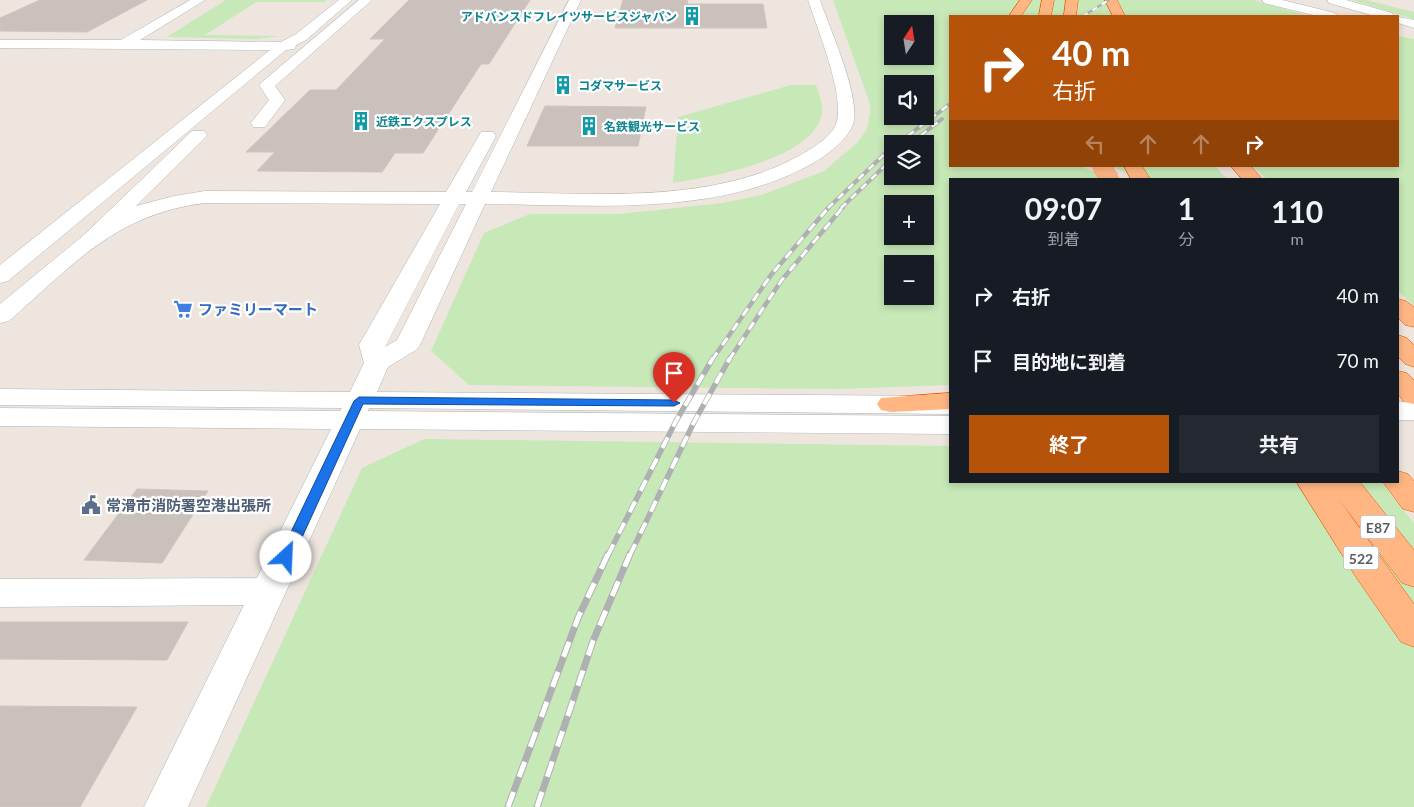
<!DOCTYPE html>
<html lang="ja">
<meta charset="utf-8">
<style>
body{margin:0;font-family:Lato,"Noto Sans JP",sans-serif;background:#242831;color:#f1f3f6;height:100vh;display:flex;flex-direction:column;font-size:19px;white-space:nowrap}
*{box-sizing:border-box;margin:0}
p{font-size:16px;color:#9ea1a6}
.icon{flex:none;width:28px;height:28px;fill:none;stroke:currentColor;stroke-width:2;stroke-linecap:round;stroke-linejoin:round}
.map{position:relative;flex:1;overflow:hidden}
.side{position:absolute;left:949px;top:178px;width:450px;height:305px;display:flex;flex-direction:column;background:#171b24;border-radius:0px;box-shadow:0 2px 8px #0003}
.side>*{flex:none}
.top-card{position:absolute;left:949px;top:15px;width:450px;height:152px;border-radius:0px;box-shadow:0 2px 8px #0003;background:#b45309;color:#fff;overflow:hidden}
.needle{width:32px;rotate:12deg}
.controls{position:absolute;left:884px;top:15px;display:grid;gap:10px}
.controls a{display:grid;place-items:center;width:50px;height:50px;border-radius:0px;background:#171b24;box-shadow:0 2px 8px #0003;font-size:25px}
.pin{position:absolute;display:grid;place-items:center;width:42px;height:42px;color:#fff;margin:-51px -21px;border-radius:50% 50% 50% 0;rotate:-45deg;box-shadow:0 0 5px #0007}
.pin .icon{rotate:45deg}
.me{position:absolute;width:55px;margin:-28px;rotate:25deg;stroke-linejoin:round;filter:drop-shadow(0 0 4px #0008)}
.turn{display:flex;align-items:center;gap:18px;height:105px;padding:0 20px;font-size:22px}
.turn .icon{width:65px;height:65px;stroke-width:2.5}
.turn b{display:block;font-size:35px;line-height:42px}
.lanes{display:flex;align-items:center;height:48px;padding:0 20px;background:#0003;justify-content:center;gap:25px;direction:ltr}
.lanes .off{opacity:.35}
.eta{display:flex;justify-content:space-evenly;align-items:center;height:85px;text-align:center}
.eta b{font-size:30px;font-weight:700;line-height:35px}
.action{display:flex;gap:10px;margin-top:auto;padding:10px 20px}
.action a{flex:1;height:58px;border-radius:0px;background:#b45309;color:#fff;font-size:20px;font-weight:700;line-height:58px;text-align:center}
.action a+a{background:#242831;color:#f1f3f6}
ul{padding:0;list-style:none}
li{display:flex;align-items:center;gap:15px;height:65px;padding:0 20px}
li div{flex:1}
li b{display:block;font-size:19px}
li em{font-style:normal}
.map>svg:first-child{display:block}
</style>
<div class="map">
<svg width="1414" height="807" viewBox="0 0 1414 807">
<rect width="100%" height="100%" fill="#ede5de"/>
<path fill="#c7e8b7" fill-rule="evenodd" d="M 226,0 L 327,0 L 324,2 L 256,2 L 205,35 L 280,36 L 256,39 L 167,37 Z
M 833,0 L 1253,0 L 1309,16 L 950,16 L 950,166 L 1081,166 L 1109,179 L 950,179 L 950,385 L 836,389 L 469,385 L 431,351 L 484,233 L 530,214 L 620,214 L 722,203 L 762,195 L 824,171 L 858,142 L 867,129 L 870,113 L 870,104 ZM 892,24 L 925,24 L 925,56 L 892,56 ZM 892,84 L 925,84 L 925,116 L 892,116 ZM 892,144 L 925,144 L 925,176 L 892,176 ZM 892,204 L 925,204 L 925,236 L 892,236 ZM 892,264 L 925,264 L 925,296 L 892,296 Z
M 1352,0 L 1366,0 L 1414,12 L 1414,19 Z
M 1398,36 L 1414,39 L 1414,306 L 1398,291 L 1398,179 L 1267,179 L 1252,166 L 1398,166 Z
M 791,85 L 816,85 C 818,92 823,103 822,111 C 818,159 710,177 673,183 L 678,117 Z
M 1110,166 L 1215,166 L 1227,179 L 1140,179 Z
M 424,439 L 950,446 L 950,481 L 1380,481 L 1414,523 L 1414,807 L 206,807 L 362,468 Z"/>
<path fill="#cac1bd" stroke="#d2c4bc" d="M 40,0 L 147,0 L 87,32 L 0,31 L 0,18 Z
M 409,0 L 530,0 L 489,64 L 481,64 L 423,153 L 395,153 L 382,172 L 257,171 L 275,152 L 246,152 L 310,90 L 336,90 L 385,39 L 370,39 Z
M 623,0 L 688,0 L 687,4 L 763,4 L 767,28 L 615,28 Z
M 545,106 L 646,107 L 638,146 L 527,146 Z
M 137,489 L 208,491 L 162,563 L 84,560 Z
M 0,622 L 188,622 L 167,660 L 0,659 Z
M 0,706 L 137,707 L 80,807 L 0,807 Z"/>
<g fill="none" stroke-linecap="round" stroke-linejoin="round">
<g stroke="#b0b5b8" stroke-width="1">
<path id="minor" d="M 190,0 L 205,0 L 140,40 L 281,42 L 296,34 L 339,0 L 352,0 L 306,40 L 296,45 L 295,49 L 286,50 L 8,281 L 0,283 L 0,265 L 270,50 L 0,48 L 0,40 L 121,40 Z
M 359,0 L 372,0 L 275,86 L 285,100 L 265,127 L 253,127 L 251,123 L 269,100 L 259,85 L 262,82 Z
M 569,0 L 581,0 L 491,192 C 593,193 719,206 809,150 C 820,143 834,134 837,121 C 844,93 817,28 808,0 L 820,0 C 830,29 858,91 854,120 C 851,136 835,148 823,157 C 728,218 594,205 485,204 L 420,345 L 416,350 L 388,367 L 377,392 L 950,396 L 950,414 L 369,408 L 368,411 L 950,416 L 950,434 L 360,429 L 188,807 L 144,807 L 244,605 L 0,607 L 0,579 L 257,578 L 331,429 L 0,426 L 0,408 L 340,411 L 342,408 L 0,405 L 0,389 L 350,392 L 364,363 L 359,345 L 440,204 L 205,203 C 115,214 73,265 9,321 L 0,323 L 0,304 L 85,234 L 192,131 L 204,131 L 207,135 L 204,139 L 136,206 L 174,196 L 205,191 L 446,192 L 481,132 L 493,132 L 496,136 L 466,192 L 472,192 ZM 459,204 L 466,204 L 397,340 L 385,347 Z
M 1262,0 L 1282,0 L 1335,13 L 1337,16 L 1317,16 L 1264,3 Z
M 1327,0 L 1346,0 L 1392,13 L 1394,16 L 1414,20 L 1414,28 L 1398,23 L 1398,16 L 1375,16 L 1329,3 Z
M 1398,402 L 1414,402 L 1414,420 L 1398,420 Z"/>
</g>
<g stroke="#eb5300" stroke-width="1">
<path id="highway" d="M 1020,0 L 1032,0 L 1021,16 L 1009,16 Z
M 1042,0 L 1054,0 L 1051,16 L 1039,16 Z
M 1066,0 L 1078,0 L 1076,16 L 1064,16 Z
M 1105,0 L 1117,0 L 1125,16 L 1113,16 Z
M 1124,166 L 1142,166 L 1150,179 L 1131,179 Z
M 1231,166 L 1251,166 L 1262,179 L 1242,179 Z
M 1398,299 L 1406,301 L 1414,307 L 1414,327 L 1405,325 L 1398,318 Z
M 1398,335 L 1407,338 L 1414,345 L 1414,367 L 1405,364 L 1398,357 Z
M 1398,371 L 1407,373 L 1414,380 L 1414,404 L 1404,402 L 1398,394 Z
M 950,393 L 950,409 L 891,412 L 881,410 L 877,404 L 881,398 Z
M 1398,471 L 1408,474 L 1414,481 L 1414,512 L 1403,509 L 1382,481 L 1398,481 Z
M 1296,481 L 1359,481 L 1414,550 L 1414,587 L 1402,583 L 1338,498 L 1414,604 L 1414,647 L 1401,642 L 1356,577 Z"/>
</g>
<use href="#minor" fill="#fff" fill-rule="evenodd"/>
<use href="#highway" fill="#ffb683" fill-rule="evenodd"/>
<g stroke="#afb0b1" stroke-width="2.5">
<path id="rail-far4" d="M 1083,16 L 1109,0"/>
</g>
<g stroke="#afb0b1" stroke-width="4">
<path id="rail-far3" d="M 897,144 L 950,104
M 910,144 L 942,119
M 828,208 L 892,147
M 841,208 L 892,159"/>
</g>
<g stroke="#afb0b1" stroke-width="4.5">
<path id="rail-far2" d="M 712,360 L 771,275 L 829,207
M 729,360 L 781,281 L 843,207"/>
</g>
<g stroke="#afb0b1" stroke-width="5.5">
<path id="rail-far1" d="M 608,555 L 676,421 L 713,358
M 630,555 L 694,422 L 730,358"/>
</g>
<g stroke="#afb0b1" stroke-width="7">
<path id="rail" d="M 508,807 L 578,618 L 608,554
M 537,807 L 593,641 L 630,554"/>
</g>
<use href="#rail-far4" stroke="#fff" stroke-width="2" stroke-dasharray="5.5" stroke-linecap="butt"/>
<use href="#rail-far3" stroke="#fff" stroke-width="2.5" stroke-dasharray="7" stroke-linecap="butt"/>
<use href="#rail-far2" stroke="#fff" stroke-width="3" stroke-dasharray="9" stroke-linecap="butt"/>
<use href="#rail-far1" stroke="#fff" stroke-width="4" stroke-dasharray="12" stroke-linecap="butt"/>
<use href="#rail" stroke="#fff" stroke-width="5" stroke-dasharray="16" stroke-linecap="butt"/>
<g stroke="#eb5300" stroke-width="18" stroke-linecap="butt">
<path id="highway-bridge" d="M 1101,166 L 1110,179"/>
</g>
<use href="#highway-bridge" stroke="#ffb683" stroke-width="18"/>
</g>
<path fill="#1a73e8" stroke="#114b97" d="M 359,397 L 674,400 L 680,403 L 674,406 L 363,404 L 293,557 L 291,560 L 281,560 L 279,557 L 354,401 Z"/>
<defs>
<g id="building-bare" transform="scale(1.5)"><path d="M-4-6H4V6H1V3H-1V6H-4ZM-2.5-4.3h1.7v1.8h-1.7ZM.8-4.3h1.7v1.8H.8ZM-2.5-1h1.7V.8h-1.7ZM.8-1h1.7V.8H.8Z" fill="#0f9aa8" stroke="#fff" stroke-width="2.5" paint-order="stroke"/></g>
<g id="supermarket-bare" transform="scale(1.5)"><path d="M-6-5.5h2.5l.6 2H6L4.5 2H-2.5L-4.4-4H-6ZM-1.5 3.2a1.3 1.3 0 1 0 .1 0ZM3 3.2a1.3 1.3 0 1 0 .1 0Z" fill="#3f7fe0" stroke="#fff" stroke-width="2.5" paint-order="stroke"/></g>
<g id="civic-bare" transform="scale(1.5)"><path d="M-.6-6.5H3V-4.5H.6V-3L4-1V1h2V6H-6V1h2V-1L-.6-3ZM-1.2 2.5V6h2.4V2.5Z" fill="#5c6f8a" stroke="#fff" stroke-width="2.5" paint-order="stroke"/></g>
</defs>
<g fill-rule="evenodd">
<use href="#building-bare" x="692" y="16"/>
<use href="#building-bare" x="563" y="85"/>
<use href="#building-bare" x="361" y="121"/>
<use href="#building-bare" x="589" y="126"/>
<use href="#supermarket-bare" x="183" y="309"/>
<use href="#civic-bare" x="91" y="505"/>
</g>
<g text-anchor="middle" dominant-baseline="central" stroke-width="4.5" stroke-linejoin="round" paint-order="stroke">
<g font-size="12" font-weight="bold" fill="#0d838f" stroke="#fff" text-anchor="start">
<text x="677" y="16" text-anchor="end">アドバンスドフレイツサービスジャパン</text>
<text x="578" y="85">コダマサービス</text>
<text x="376" y="121">近鉄エクスプレス</text>
<text x="604" y="126">名鉄観光サービス</text>
</g>
<g fill="#fff" stroke="#898f90" stroke-width="1">
<rect x="1360.5" y="515.5" width="35" height="23" rx="4"/>
<rect x="1343.5" y="546.5" width="35" height="23" rx="4"/>
</g>
<g font-size="14" font-weight="bold" fill="#575f61">
<text x="1378" y="527">E87</text>
<text x="1361" y="558">522</text>
</g>
<g font-size="15" font-weight="bold" fill="#366cbe" stroke="#fff" text-anchor="start">
<text x="198" y="309">ファミリーマート</text>
</g>
<g font-size="15" font-weight="bold" fill="#4e5e75" stroke="#fff" text-anchor="start">
<text x="106" y="505">常滑市消防署空港出張所</text>
</g>
</g>
</svg>
<div class="controls">
<a><svg class="needle" viewBox="-14 -14 28 28"><path d="M0-13l5 13h-10z" fill="#e53935"/><path d="M0 13l5-13h-10z" fill="#9ea1a6"/></svg></a>
<a><svg class="icon" aria-label="sound" viewBox="0 0 24 24"><path d="M4 9h4l5-4v14l-5-4H4zM17 9q2 3 0 6"/></svg></a>
<a><svg class="icon" aria-label="layers" viewBox="0 0 24 24"><path d="M12 4l9 5-9 5-9-5zM3 14l9 5 9-5"/></svg></a>
<a>+</a>
<a>−</a>
</div>
<div class="pin" style="left:674px;top:403px;background:#d93025"><svg class="icon" aria-label="arrive" viewBox="0 0 24 24"><path d="M6 21V4h12l-3 4 3 4H6"/></svg></div>
<svg class="me" style="left:286px;top:557px" viewBox="-20 -20 40 40"><circle r="19" fill="#fff"/><path d="M0-13L10 11 0 6-10 11z" fill="#1a73e8"/></svg>
<div class="top-card">
<div class="turn"><svg class="icon" aria-label="right" viewBox="0 0 24 24"><path d="M7 20v-9h11M14 6l5 5-5 5"/></svg><div><b>40 m</b>右折</div></div>
<div class="lanes"><svg class="icon off" aria-label="left" viewBox="0 0 24 24"><path d="M17 20v-9H6M10 6l-5 5 5 5"/></svg><svg class="icon off" aria-label="ahead" viewBox="0 0 24 24"><path d="M12 20V5M6 11l6-6 6 6"/></svg><svg class="icon off" aria-label="ahead" viewBox="0 0 24 24"><path d="M12 20V5M6 11l6-6 6 6"/></svg><svg class="icon" aria-label="right" viewBox="0 0 24 24"><path d="M7 20v-9h11M14 6l5 5-5 5"/></svg></div>
</div>
<section class="side">
<div class="eta">
<div><b>09:07</b><p>到着</p></div>
<div><b>1</b><p>分</p></div>
<div><b>110</b><p>m</p></div>
</div>
<ul>
<li><svg class="icon" aria-label="right" viewBox="0 0 24 24"><path d="M7 20v-9h11M14 6l5 5-5 5"/></svg><div><b>右折</b></div><em>40 m</em></li>
<li><svg class="icon" aria-label="arrive" viewBox="0 0 24 24"><path d="M6 21V4h12l-3 4 3 4H6"/></svg><div><b>目的地に到着</b></div><em>70 m</em></li>
</ul>
<div class="action"><a>終了</a><a>共有</a></div>
</section>
</div>
